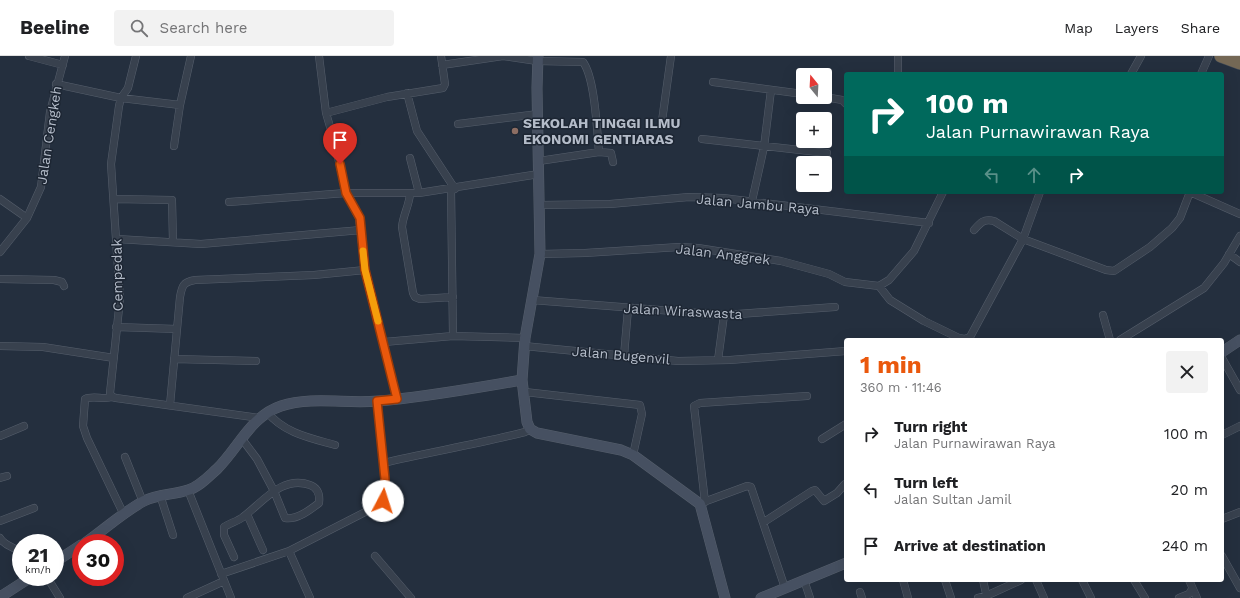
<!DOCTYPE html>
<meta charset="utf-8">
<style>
body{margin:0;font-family:"Work Sans",sans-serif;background:#f2f2f2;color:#202124;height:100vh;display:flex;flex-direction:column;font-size:15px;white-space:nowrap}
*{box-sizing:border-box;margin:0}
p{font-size:13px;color:#757577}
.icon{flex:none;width:22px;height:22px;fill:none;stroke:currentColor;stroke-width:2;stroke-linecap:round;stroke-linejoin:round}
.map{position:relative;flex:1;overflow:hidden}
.panel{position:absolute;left:844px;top:282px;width:380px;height:244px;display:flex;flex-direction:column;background:#fff;border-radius:4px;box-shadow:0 4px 16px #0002}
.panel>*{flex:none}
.top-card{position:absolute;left:844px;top:16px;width:380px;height:122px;border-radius:4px;box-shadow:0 4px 16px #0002;background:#00695c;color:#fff;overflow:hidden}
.needle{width:26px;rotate:342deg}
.tools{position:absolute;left:796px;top:12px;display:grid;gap:8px}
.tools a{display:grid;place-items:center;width:36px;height:36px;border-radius:4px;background:#fff;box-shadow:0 4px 16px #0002;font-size:20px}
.speed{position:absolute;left:12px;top:478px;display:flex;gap:8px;font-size:20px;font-weight:700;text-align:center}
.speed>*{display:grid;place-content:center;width:52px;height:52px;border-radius:50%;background:#fff;box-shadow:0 4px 16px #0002;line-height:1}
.speed small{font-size:10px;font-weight:400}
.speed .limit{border:6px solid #d22;background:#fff;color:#111}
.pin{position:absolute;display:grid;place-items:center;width:34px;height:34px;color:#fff;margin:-41px -17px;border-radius:50% 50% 50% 0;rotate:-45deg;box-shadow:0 0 4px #0007}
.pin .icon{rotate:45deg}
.me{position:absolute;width:44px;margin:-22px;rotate:5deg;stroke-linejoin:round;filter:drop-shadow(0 0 3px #0008)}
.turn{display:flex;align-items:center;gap:14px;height:84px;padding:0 16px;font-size:18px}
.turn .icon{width:52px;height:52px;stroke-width:2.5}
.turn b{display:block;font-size:28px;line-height:34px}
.lanes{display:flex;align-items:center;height:38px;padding:0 16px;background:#0003;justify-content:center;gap:20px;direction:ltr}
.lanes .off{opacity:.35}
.round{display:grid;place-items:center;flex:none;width:42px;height:42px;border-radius:4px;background:#f2f2f2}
.head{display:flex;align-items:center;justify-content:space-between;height:68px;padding:0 16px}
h1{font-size:24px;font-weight:700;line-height:30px;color:#ea580c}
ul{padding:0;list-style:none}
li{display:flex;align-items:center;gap:12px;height:56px;padding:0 16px}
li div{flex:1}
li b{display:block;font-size:15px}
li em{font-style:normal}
header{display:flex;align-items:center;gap:24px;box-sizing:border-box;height:56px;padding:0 20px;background:#fff;border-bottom:1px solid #e0e0e0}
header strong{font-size:19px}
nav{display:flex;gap:22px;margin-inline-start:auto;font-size:14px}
.search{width:280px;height:36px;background:#f2f2f2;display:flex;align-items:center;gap:10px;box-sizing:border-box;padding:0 14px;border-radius:4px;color:#757577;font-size:15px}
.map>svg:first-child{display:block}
</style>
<header>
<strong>Beeline</strong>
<div class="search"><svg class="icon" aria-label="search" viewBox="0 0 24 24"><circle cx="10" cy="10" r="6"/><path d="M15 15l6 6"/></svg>Search here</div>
<nav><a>Map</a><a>Layers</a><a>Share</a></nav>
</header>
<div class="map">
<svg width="1240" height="542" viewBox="0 0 1240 542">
<rect width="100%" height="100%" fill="#242f3e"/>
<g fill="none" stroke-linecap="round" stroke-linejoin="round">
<g stroke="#565f6c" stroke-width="8">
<path id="street" d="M 29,0 L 63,9
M 136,0 L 128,32 L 121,42 L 119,50 L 111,108 L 120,243 L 110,337 L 112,341 L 116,342 L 259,362
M 319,0 L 326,57 L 335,88 L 346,137 L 359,162 L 365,214 L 397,343
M 442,9 L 503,0 L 537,5 L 583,6 C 595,22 597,75 599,96
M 898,18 L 898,0
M 1131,18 L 1141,0
M 1201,18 L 1209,0
M 713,26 L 803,38
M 56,28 L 121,42 L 180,49
M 407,37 L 417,75 L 455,133
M 825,41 L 842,44 L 846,48
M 326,57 L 387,41 L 443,32 L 445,28 L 441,0
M 662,65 L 671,0
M 458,68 L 538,58
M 702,83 L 827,97
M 174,90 L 180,49 L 191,0
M 410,102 L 419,137
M 539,105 L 599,96 L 611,97 L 613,106
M 451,133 L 453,280
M 1190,136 L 1240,158
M 410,138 C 409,150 403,159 402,171 L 413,237 L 415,241 L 420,243 L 453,241
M 0,143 L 27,162
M 114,143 L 172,144 L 173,186
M 752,145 L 764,91 L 771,34
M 229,146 L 346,137 L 419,137 L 539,118
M 540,149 L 610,148 L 689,141 L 723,142 L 929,167
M 974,174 C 980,167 984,162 994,165 L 1023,183 L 1106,214 L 1114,215 L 1150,191 L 1172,172 L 1180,162 L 1190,136
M 117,183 L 201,188 L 361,174
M 0,196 L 27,162 L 41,131 L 50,56 L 65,0
M 540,198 L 585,197 L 679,191 L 698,192 L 781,205 L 829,218 L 845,226 L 879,230 L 889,224 L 914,195 L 943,136
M 1229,198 L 1240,206
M 0,223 L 54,224 L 62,226 L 64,230
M 879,230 L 890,244 L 924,265 L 959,282 L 965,283 L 970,281 L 1023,183 L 1040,136
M 532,244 L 724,259 L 835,251
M 1103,259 L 1110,284
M 116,271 L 177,273
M 1120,284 L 1204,232 L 1224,207 L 1240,180
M 384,286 L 453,280 L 525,282
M 0,290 L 43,291 L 114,302
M 524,290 L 678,305 L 730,304 L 846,295
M 624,300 L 628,253
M 1222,302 L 1240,334
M 174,303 L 256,305
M 718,304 L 724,259
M 525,336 L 640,349 L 642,358 L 633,399
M 112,341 C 103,344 93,339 85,343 L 83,370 L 87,382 L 124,459
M 170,349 L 180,241 C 182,230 183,226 195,224 L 314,219 L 365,214
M 267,356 C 284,377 310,382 335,389
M 1222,379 L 1240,370
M 0,380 L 24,370
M 822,383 L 846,368
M 125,401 L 143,446
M 383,407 C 430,396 478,388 525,376 L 530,373
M 0,422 L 7,420
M 188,434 L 231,542
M 160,439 L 173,479
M 705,446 L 694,350 L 700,347 L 807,340
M 701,447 L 747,430 L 751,431 L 785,532
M 247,458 L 263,494
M 1222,463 L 1240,456
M 0,465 L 34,452
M 764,466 L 812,435 L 815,434 L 824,445 L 837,437 L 845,428
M 0,482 C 6,492 17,490 21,499
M 289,495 L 310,542
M 375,500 L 411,542
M 1222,500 L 1240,532
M 234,501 L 224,479 L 224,471 C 230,467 238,465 243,461 C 263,446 282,419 310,429 C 318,432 320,439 319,447 C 310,454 297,464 285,462 L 274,435 L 257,403 L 242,383
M 221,518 L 289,495 L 379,449 L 383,445 L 385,423 L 377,345
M 47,521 L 60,542
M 804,524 L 810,542
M 903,524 L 908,542
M 945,524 L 951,542
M 983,524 L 987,542
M 1036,524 L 1044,542
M 1082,524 L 1091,542
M 1134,524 L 1145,542
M 1189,524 L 1197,542
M 860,536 L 862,542
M 187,542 L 224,525
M 978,542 L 986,540 L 1021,524
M 1179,542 L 1189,538 L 1192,533"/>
</g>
<g stroke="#565f6c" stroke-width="11">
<path id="secondary" d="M 538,0 L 537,32 L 540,198 L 525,282 L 522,324 L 527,366 L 530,373 L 537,377 L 621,394 L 633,399 L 700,448 L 725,542
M 1222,296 L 1240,284
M 85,487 C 104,474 123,456 144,445 C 158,438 173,439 188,434 C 199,431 209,420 217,413 C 239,391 251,360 281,350 C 312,340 346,348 378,345 C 426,341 474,332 522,324
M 55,506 L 81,489
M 0,541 L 31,521
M 761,542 L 846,507"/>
</g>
<g stroke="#434c59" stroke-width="14">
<path id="highway" d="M 1221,0 L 1240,7"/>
</g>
<use href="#street" stroke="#38414e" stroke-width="7"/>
<use href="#secondary" stroke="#465061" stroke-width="10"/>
<use href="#highway" stroke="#746855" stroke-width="13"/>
</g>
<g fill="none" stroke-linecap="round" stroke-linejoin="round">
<g stroke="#983908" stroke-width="10">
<path id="route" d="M 340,108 L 346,137 L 360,162 L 365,214 L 397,343 L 377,345 L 385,423 L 383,445"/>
</g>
<use href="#route" stroke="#ea580c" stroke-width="7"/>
<path stroke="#f59e0b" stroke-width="7" d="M 363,195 L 365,214 L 378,265"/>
</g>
<circle fill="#8d6e63" stroke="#1d2633" stroke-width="1.5" cx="515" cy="75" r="4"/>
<g text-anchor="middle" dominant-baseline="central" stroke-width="3" stroke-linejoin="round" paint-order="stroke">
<g font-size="14" font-weight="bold" fill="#b4bcc9" stroke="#1d2633" text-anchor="start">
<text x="523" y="67">SEKOLAH TINGGI ILMU<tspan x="523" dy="16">EKONOMI GENTIARAS</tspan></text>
</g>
<g font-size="14" fill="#b4bcc9" stroke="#1d2633">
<text transform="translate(49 79) rotate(-81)">Jalan Cengkeh</text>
<text transform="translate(758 148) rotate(5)">Jalan Jambu Raya</text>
<text transform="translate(723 198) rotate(7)">Jalan Anggrek</text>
<text transform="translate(117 219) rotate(-91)">Cempedak</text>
<text transform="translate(683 255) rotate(3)">Jalan Wiraswasta</text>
<text transform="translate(621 299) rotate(5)">Jalan Bugenvil</text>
</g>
</g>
</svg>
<div class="tools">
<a><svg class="needle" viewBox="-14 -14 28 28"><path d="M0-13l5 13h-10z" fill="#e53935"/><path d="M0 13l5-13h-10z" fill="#757577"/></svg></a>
<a>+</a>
<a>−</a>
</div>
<div class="speed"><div>21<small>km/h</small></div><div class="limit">30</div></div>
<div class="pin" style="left:340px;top:108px;background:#d93025"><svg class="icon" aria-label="arrive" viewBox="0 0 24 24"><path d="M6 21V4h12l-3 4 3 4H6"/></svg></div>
<svg class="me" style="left:383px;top:445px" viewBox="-20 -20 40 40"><circle r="19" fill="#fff"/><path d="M0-13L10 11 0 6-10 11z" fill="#ea580c"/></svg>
<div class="top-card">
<div class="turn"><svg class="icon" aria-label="right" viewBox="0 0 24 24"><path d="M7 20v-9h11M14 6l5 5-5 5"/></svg><div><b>100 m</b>Jalan Purnawirawan Raya</div></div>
<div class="lanes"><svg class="icon off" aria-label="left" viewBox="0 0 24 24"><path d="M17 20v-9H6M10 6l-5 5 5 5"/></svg><svg class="icon off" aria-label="ahead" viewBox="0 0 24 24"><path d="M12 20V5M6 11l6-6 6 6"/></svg><svg class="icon" aria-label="right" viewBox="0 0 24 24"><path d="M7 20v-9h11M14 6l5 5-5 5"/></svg></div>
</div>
<section class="panel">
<div class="head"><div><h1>1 min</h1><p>360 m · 11:46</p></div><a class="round"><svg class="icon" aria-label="close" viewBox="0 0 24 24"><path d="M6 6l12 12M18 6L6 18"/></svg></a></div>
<ul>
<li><svg class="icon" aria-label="right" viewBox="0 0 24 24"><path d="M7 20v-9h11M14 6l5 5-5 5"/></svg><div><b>Turn right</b><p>Jalan Purnawirawan Raya</p></div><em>100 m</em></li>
<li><svg class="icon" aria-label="left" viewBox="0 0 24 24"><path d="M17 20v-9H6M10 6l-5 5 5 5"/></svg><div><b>Turn left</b><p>Jalan Sultan Jamil</p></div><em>20 m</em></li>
<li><svg class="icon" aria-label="arrive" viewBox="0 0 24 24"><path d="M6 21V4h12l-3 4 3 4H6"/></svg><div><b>Arrive at destination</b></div><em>240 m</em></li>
</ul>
</section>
</div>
